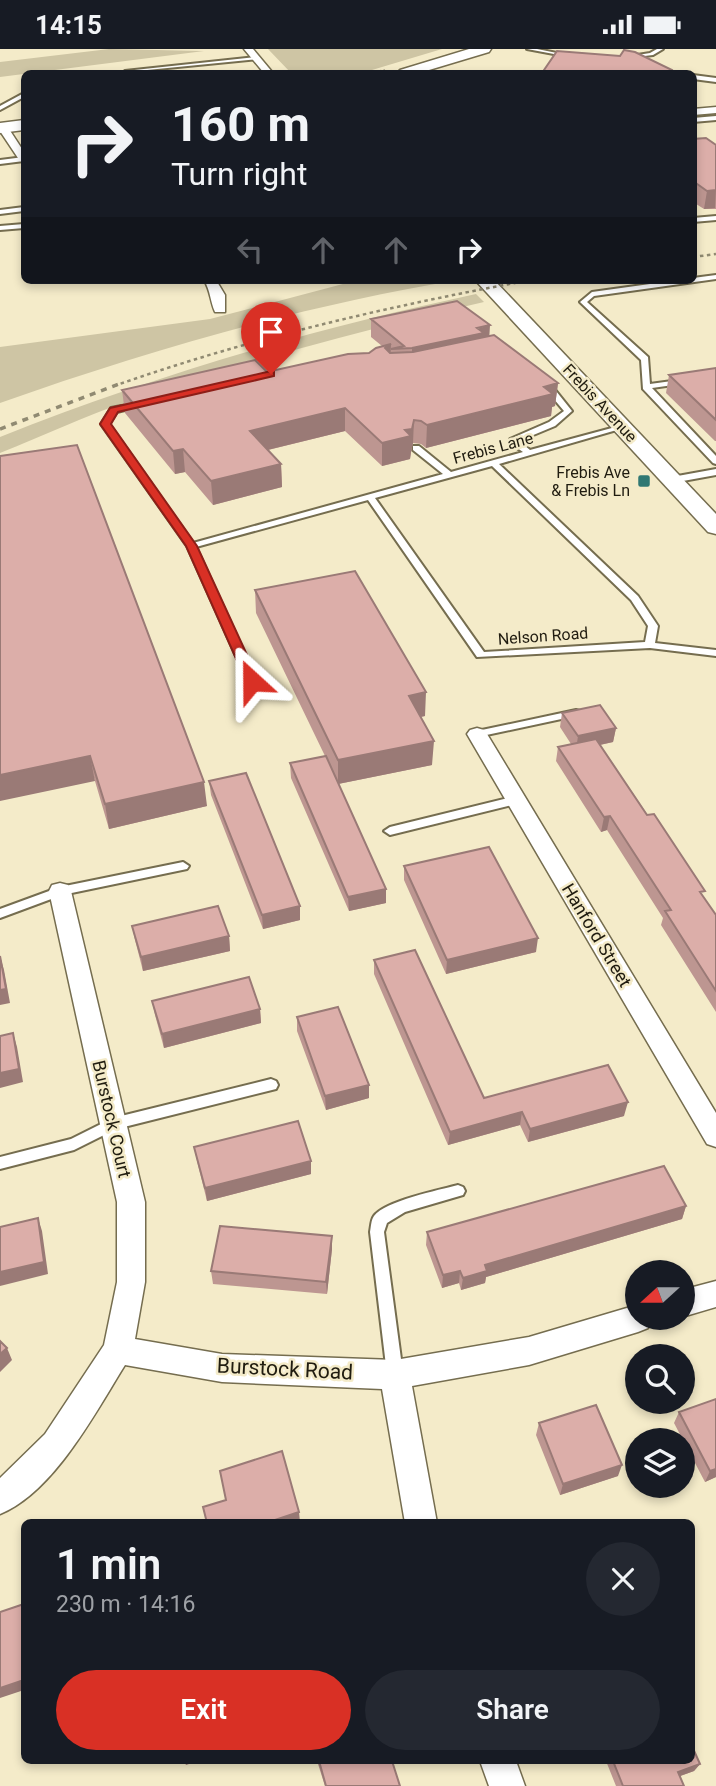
<!DOCTYPE html>
<meta charset="utf-8">
<style>
body{margin:0;font-family:Roboto,sans-serif;background:#242831;color:#f1f3f6;height:100vh;display:flex;flex-direction:column;font-size:26px;white-space:nowrap}
*{box-sizing:border-box;margin:0}
p{font-size:23px;color:#9ea1a6}
.icon{flex:none;width:38px;height:38px;fill:none;stroke:currentColor;stroke-width:2;stroke-linecap:round;stroke-linejoin:round}
.map{position:relative;flex:1;overflow:hidden}
.side{position:absolute;left:21px;top:1470px;width:674px;height:245px;display:flex;flex-direction:column;background:#171b24;border-radius:10px;box-shadow:0 4px 10px #0003}
.side>*{flex:none}
.guide{position:absolute;left:21px;top:21px;width:676px;height:214px;border-radius:10px;box-shadow:0 4px 10px #0003;background:#171b24;color:#f1f3f6;overflow:hidden}
.needle{width:46px;rotate:249deg}
.buttons{position:absolute;left:625px;top:1211px;display:grid;gap:14px}
.buttons a{display:grid;place-items:center;width:70px;height:70px;border-radius:50%;background:#171b24;box-shadow:0 4px 10px #0003;font-size:35px}
.pin{position:absolute;display:grid;place-items:center;width:60px;height:60px;color:#fff;margin:-72px -30px;border-radius:50% 50% 50% 0;rotate:-45deg;box-shadow:0 0 7px #0007}
.pin .icon{rotate:45deg}
.me{position:absolute;width:77px;margin:-38px;rotate:336deg;stroke-linejoin:round;filter:drop-shadow(0 0 5px #0008)}
.turn{display:flex;align-items:center;gap:24px;height:147px;padding:0 35px;font-size:32px}
.turn .icon{width:91px;height:91px;stroke-width:2.5}
.turn b{display:block;font-size:49px;line-height:60px}
.lanes{display:flex;align-items:center;height:66px;padding:0 35px;background:#0003;justify-content:center;gap:35px;direction:ltr}
.lanes .off{opacity:.35}
.round{display:grid;place-items:center;flex:none;width:74px;height:74px;border-radius:37px;background:#242831}
.overview{display:flex;align-items:center;justify-content:space-between;height:119px;padding:0 35px}
h1{font-size:42px;font-weight:600;line-height:52px}
.action{display:flex;gap:14px;margin-top:auto;padding:14px 35px}
.action a{flex:1;height:80px;border-radius:42px;background:#d93025;color:#fff;font-size:28px;font-weight:600;line-height:80px;text-align:center}
.action a+a{background:#242831;color:#f1f3f6}
.status{display:flex;justify-content:space-between;align-items:center;height:49px;padding:0 35px;background:#171b24;direction:ltr}
.status svg{height:19px;fill:currentColor}
.map>svg:first-child{display:block}
</style>
<div class="status"><b>14:15</b><svg viewBox="0 0 49 12"><path d="M0 12V9h3v3zM5 12V6h3v6zM10 12V3h3v9zM15 12V0h3v12zM26 1h20v11H26zM47 4h2v5h-2z"/></svg></div>
<div class="map">
<svg width="716" height="1737" viewBox="0 0 716 1737">
<rect width="100%" height="100%" fill="#f4ebc9"/>
<path fill="#cec5a4" d="M 109,0 L 204,2 L 0,28 L 0,13 Z
M 268,0 L 442,0 L 362,24 L 291,24 Z
M 358,231 L 458,231 C 302,257 150,301 0,354 L 0,298 L 210,270 Z
M 476,245 L 484,253 C 364,281 246,312 129,352 C 85,367 43,387 0,404 L 0,388 C 155,326 313,280 476,245 Z"/>
<g fill="none" stroke-linecap="round" stroke-linejoin="round">
<g stroke="#756d4f" stroke-width="4">
<path id="lane" d="M 527,0 L 537,0 L 572,7 L 570,8 Z
M 657,0 L 663,0 L 653,6 L 627,9 L 625,8 L 650,4 Z
M 256,8 L 258,10 L 127,23 L 125,22 Z
M 693,26 L 716,29 L 716,33 L 693,30 Z
M 24,44 L 24,48 L 0,61 L 0,57 Z
M 716,67 L 716,71 L 693,73 L 693,69 Z
M 24,108 L 24,112 L 0,115 L 0,111 Z
M 24,158 L 24,162 L 0,165 L 0,161 Z
M 716,167 L 716,171 L 693,173 L 693,169 Z
M 24,175 L 24,179 L 0,181 L 0,177 Z
M 716,226 L 716,230 L 594,247 L 587,253 L 648,308 L 650,335 L 716,326 L 716,330 L 652,339 L 716,407 L 716,415 L 713,414 L 643,340 L 641,311 L 580,253 L 592,243 L 679,231 L 693,231 L 693,229 Z
M 542,332 L 548,332 L 572,362 L 555,377 L 519,392 L 530,401 L 623,376 L 627,378 L 499,415 L 638,547 L 658,577 L 655,594 L 716,601 L 716,607 L 650,599 L 477,608 L 368,451 L 196,498 L 257,632 L 252,635 L 248,634 L 187,497 L 101,375 L 111,359 L 141,353 L 141,357 L 117,363 L 109,375 L 193,494 L 443,425 L 413,401 L 413,397 L 419,397 L 451,423 L 523,403 L 510,394 L 510,390 L 549,373 L 564,362 L 542,336 ZM 492,417 L 631,551 L 648,577 L 645,593 L 484,603 L 375,449 Z
M 716,420 L 716,426 L 672,434 L 668,431 L 672,428 Z
M 576,661 L 580,662 L 581,664 L 580,666 L 477,688 L 472,685 L 477,682 Z
M 516,747 L 520,748 L 522,751 L 520,754 L 390,786 L 384,782 L 390,778 Z
M 183,813 L 189,817 L 187,820 L 62,846 L 0,869 L 0,860 L 60,838 Z
M 271,1030 L 276,1032 L 278,1036 L 276,1040 L 116,1080 L 74,1101 L 0,1120 L 0,1108 L 71,1090 L 113,1069 Z
M 458,1136 L 463,1138 L 465,1142 L 463,1146 L 405,1163 L 387,1174 L 384,1183 L 403,1325 L 401,1331 L 395,1333 L 389,1331 L 387,1325 L 370,1183 C 371,1178 371,1171 374,1167 C 385,1152 439,1141 458,1136 Z"/>
</g>
<g stroke="#756d4f" stroke-width="3">
<path id="street" d="M 244,0 L 253,0 L 273,24 L 264,24 Z
M 716,58 L 716,64 L 693,66 L 693,60 Z
M 0,77 L 7,77 L 24,103 L 24,113 L 20,112 L 0,82 Z
M 204,231 L 216,231 L 225,246 L 225,263 L 215,263 C 210,252 211,243 204,231 Z
M 477,679 L 484,681 L 487,685 L 716,1064 L 716,1098 L 707,1095 L 467,685 L 470,681 Z
M 60,834 L 68,836 L 71,842 L 145,1153 L 145,1233 L 135,1290 L 222,1305 L 395,1311 L 529,1288 L 637,1256 L 637,1269 L 652,1269 L 648,1279 L 638,1283 L 529,1316 L 412,1337 L 437,1474 L 405,1474 L 382,1340 L 222,1333 L 125,1316 C 95,1364 54,1443 0,1465 L 0,1429 L 45,1385 L 104,1296 L 117,1233 L 117,1153 L 49,842 L 52,836 Z
M 716,1232 L 716,1258 L 682,1268 L 682,1241 Z
M 480,1712 L 516,1712 L 525,1737 L 489,1737 Z"/>
</g>
<g stroke="#756d4f" stroke-width="3">
<path id="secondary" d="M 475,231 L 494,231 L 716,465 L 716,485 L 708,483 Z"/>
</g>
<g stroke="#756d4f" stroke-width="3">
<path id="primary" d="M 469,0 L 491,0 L 489,3 L 419,24 L 397,24 L 400,21 Z
M 24,71 L 24,81 L 0,84 L 0,74 Z"/>
</g>
<path stroke="#999279" stroke-width="2" stroke-dasharray="1 2.5" stroke-linecap="butt" d="M 370,24 L 385,21"/>
<use href="#lane" fill="#fff" fill-rule="evenodd"/>
<use href="#street" fill="#fff" fill-rule="evenodd"/>
<use href="#secondary" fill="#fff" fill-rule="evenodd"/>
<use href="#primary" fill="#fff" fill-rule="evenodd"/>
<path stroke="#908a72" stroke-width="2.5" stroke-dasharray="3.5 3.5" stroke-linecap="butt" d="M 693,208 L 716,205
M 114,337 C 250,289 390,257 531,231"/>
<path stroke="#908a72" stroke-width="3.5" stroke-dasharray="6 6" stroke-linecap="butt" d="M 0,380 L 119,335"/>
</g>
<path fill="#bd9691" d="M 693,90 L 716,96 L 716,160 L 704,160 L 693,153 Z
M 371,270 L 489,287 L 558,334 L 555,357 L 552,358 L 551,367 L 426,399 L 421,395 L 413,394 L 411,403 L 410,410 L 382,417 L 345,382 L 268,401 L 281,415 L 282,438 L 213,456 L 185,423 L 175,425 L 125,364 L 122,341 L 267,323 L 369,304 L 382,297 L 371,288 Z
M 716,319 L 716,392 L 715,392 L 666,344 L 669,326 Z
M 0,407 L 207,757 L 109,780 Z
M 255,541 L 425,667 L 421,668 L 432,716 L 338,735 L 386,840 L 386,854 L 349,862 L 291,729 L 290,714 L 325,707 L 256,564 Z
M 562,664 L 616,679 L 613,693 L 600,696 L 716,866 L 716,963 L 661,876 L 663,869 L 607,781 L 601,783 L 556,712 L 558,698 L 571,695 L 560,678 Z
M 209,732 L 300,871 L 263,880 L 211,746 Z
M 404,817 L 536,903 L 446,925 L 404,831 Z
M 132,877 L 229,887 L 230,902 L 143,922 L 135,891 Z
M 374,911 L 484,1049 L 624,1067 L 528,1093 L 520,1076 L 448,1096 L 374,925 Z
M 152,952 L 260,960 L 261,974 L 164,999 L 155,966 Z
M 297,968 L 369,1036 L 369,1049 L 326,1061 L 297,982 Z
M 194,1098 L 311,1112 L 311,1125 L 207,1152 L 197,1112 Z
M 686,1157 L 682,1170 L 486,1228 L 485,1234 L 461,1241 L 459,1234 L 442,1239 L 426,1196 L 427,1183 Z
M 332,1187 L 332,1200 L 327,1245 L 213,1235 L 211,1222 Z
M 716,1350 L 716,1428 L 705,1433 L 674,1374 L 679,1363 Z
M 539,1374 L 618,1427 L 560,1446 L 536,1386 Z
M 317,1712 L 392,1712 L 400,1737 L 325,1737 Z
M 606,1712 L 691,1712 L 700,1715 L 694,1722 L 680,1727 L 684,1737 L 616,1737 Z"/>
<path fill="#9a7a76" d="M 716,141 L 715,159 L 704,160 L 707,142 Z
M 490,276 L 489,293 L 412,316 L 412,299 Z
M 391,295 L 390,318 L 385,299 Z
M 558,334 L 555,357 L 552,358 L 551,367 L 426,399 L 427,376 L 544,338 Z
M 345,359 L 345,382 L 251,405 L 250,382 Z
M 414,371 L 413,394 L 411,403 L 410,410 L 382,417 L 382,394 L 405,381 Z
M 183,400 L 185,423 L 175,425 L 173,402 Z
M 281,415 L 282,438 L 213,456 L 211,432 Z
M 426,643 L 425,667 L 408,670 L 409,647 Z
M 616,679 L 613,693 L 576,701 L 578,687 Z
M 434,692 L 432,716 L 338,735 L 338,711 Z
M 90,707 L 95,732 L 0,752 L 0,726 Z
M 204,733 L 207,757 L 109,780 L 105,755 Z
M 610,767 L 607,781 L 601,783 L 604,768 Z
M 386,840 L 386,854 L 349,862 L 348,848 Z
M 300,857 L 300,871 L 263,880 L 262,866 Z
M 229,887 L 230,902 L 143,922 L 141,908 Z
M 538,889 L 536,903 L 446,925 L 447,911 Z
M 0,907 L 4,921 L 10,954 L 0,956 Z
M 260,960 L 261,974 L 164,999 L 162,985 Z
M 13,984 L 17,998 L 23,1033 L 0,1039 L 0,1024 Z
M 369,1036 L 369,1049 L 326,1061 L 325,1047 Z
M 628,1053 L 624,1067 L 528,1093 L 530,1080 Z
M 522,1063 L 520,1076 L 448,1096 L 450,1083 Z
M 311,1112 L 311,1125 L 207,1152 L 205,1139 Z
M 686,1157 L 682,1170 L 486,1228 L 485,1234 L 461,1241 L 463,1229 L 485,1216 Z
M 38,1169 L 42,1182 L 48,1225 L 0,1237 L 0,1223 Z
M 332,1187 L 332,1200 L 327,1245 L 326,1233 Z
M 460,1222 L 459,1234 L 442,1239 L 443,1226 Z
M 7,1299 L 12,1311 L 0,1323 L 0,1305 Z
M 622,1416 L 618,1427 L 560,1446 L 563,1435 Z
M 716,1420 L 716,1428 L 705,1433 L 710,1422 Z
M 299,1463 L 300,1473 L 266,1474 Z
M 24,1631 L 24,1641 L 0,1649 L 0,1639 Z
M 184,1712 L 198,1712 L 186,1716 Z
M 700,1715 L 694,1722 L 672,1730 L 678,1723 Z"/>
<path fill="#dcaea9" stroke="#9a7a76" stroke-width="2" d="M 624,1 L 635,3 L 672,21 L 671,24 L 542,24 L 557,2 L 620,7 Z
M 706,89 L 716,96 L 716,141 L 707,142 L 693,132 L 693,90 Z
M 457,252 L 490,276 L 477,279 L 484,284 L 412,299 L 391,300 L 404,297 L 371,270 Z
M 494,286 L 558,334 L 544,338 L 553,345 L 427,376 L 421,372 L 414,371 L 412,380 L 405,381 L 411,387 L 382,394 L 345,359 L 250,382 L 281,415 L 211,432 L 183,400 L 173,402 L 122,341 L 255,311 L 267,323 L 348,305 L 369,304 L 376,299 L 391,295 L 385,299 L 390,304 L 413,303 Z
M 716,319 L 716,371 L 669,326 Z
M 77,396 L 204,733 L 105,755 L 90,707 L 0,726 L 0,407 Z
M 355,522 L 426,643 L 409,647 L 434,692 L 338,711 L 255,541 Z
M 600,656 L 616,679 L 578,687 L 562,664 Z
M 596,690 L 647,766 L 654,765 L 705,842 L 700,843 L 716,866 L 716,942 L 665,862 L 671,861 L 610,767 L 604,768 L 558,698 Z
M 326,707 L 386,840 L 348,848 L 290,714 Z
M 246,724 L 300,857 L 262,866 L 209,732 Z
M 489,798 L 538,889 L 447,911 L 404,817 Z
M 218,857 L 229,887 L 141,908 L 132,877 Z
M 415,901 L 484,1049 L 608,1016 L 628,1053 L 530,1080 L 522,1063 L 450,1083 L 374,911 Z
M 0,907 L 6,940 L 0,941 Z
M 249,928 L 260,960 L 162,985 L 152,952 Z
M 338,958 L 369,1036 L 325,1047 L 297,968 Z
M 13,984 L 19,1020 L 0,1024 L 0,987 Z
M 298,1072 L 311,1112 L 205,1139 L 194,1098 Z
M 664,1117 L 686,1157 L 485,1216 L 487,1222 L 463,1229 L 460,1222 L 443,1226 L 427,1183 Z
M 38,1169 L 44,1213 L 0,1223 L 0,1178 Z
M 220,1177 L 332,1187 L 326,1233 L 211,1222 Z
M 0,1292 L 7,1299 L 0,1305 Z
M 716,1350 L 716,1420 L 710,1422 L 679,1363 Z
M 596,1356 L 622,1416 L 563,1435 L 539,1374 Z
M 282,1402 L 299,1463 L 266,1474 L 207,1474 L 203,1458 L 226,1451 L 220,1422 Z
M 24,1555 L 24,1631 L 0,1639 L 0,1563 Z
M 691,1695 L 700,1715 L 678,1723 L 684,1737 L 623,1737 L 613,1712 L 691,1712 Z
M 319,1712 L 392,1712 L 400,1737 L 326,1737 Z"/>
<path fill="#d93025" stroke="#8d1f18" stroke-width="2" d="M 271,322 L 274,323 L 274,327 L 118,363 L 111,375 L 197,497 L 259,632 L 252,636 L 246,632 L 186,497 L 100,375 L 110,359 Z"/>
<rect fill="#307873" stroke="#f4ebc9" stroke-width="2.5" x="637" y="425" width="14" height="14" rx="3.5"/>
<g text-anchor="middle" dominant-baseline="central" stroke-width="5" stroke-linejoin="round" paint-order="stroke">
<g font-size="16" fill="#201c10" stroke="#f4ebc9">
<text transform="translate(600 354) rotate(47)">Frebis Avenue</text>
<text transform="translate(493 399) rotate(-15)">Frebis Lane</text>
<text transform="translate(543 587) rotate(-4)">Nelson Road</text>
</g>
<g font-size="16" fill="#201c10" stroke="#f4ebc9" text-anchor="end">
<text x="630" y="423">Frebis Ave<tspan x="630" dy="18">&amp; Frebis Ln</tspan></text>
</g>
<g font-size="18" fill="#201c10" stroke="#f4ebc9">
<text transform="translate(597 886) rotate(59)">Hanford Street</text>
<text transform="translate(112 1070) rotate(77)">Burstock Court</text>
</g>
<g font-size="21" fill="#201c10" stroke="#f4ebc9">
<text transform="translate(285 1320) rotate(3)">Burstock Road</text>
</g>
</g>
</svg>
<div class="buttons">
<a><svg class="needle" viewBox="-14 -14 28 28"><path d="M0-13l5 13h-10z" fill="#e53935"/><path d="M0 13l5-13h-10z" fill="#9ea1a6"/></svg></a>
<a><svg class="icon" aria-label="search" viewBox="0 0 24 24"><circle cx="10" cy="10" r="6"/><path d="M15 15l6 6"/></svg></a>
<a><svg class="icon" aria-label="layers" viewBox="0 0 24 24"><path d="M12 4l9 5-9 5-9-5zM3 14l9 5 9-5"/></svg></a>
</div>
<div class="pin" style="left:271px;top:325px;background:#d93025"><svg class="icon" aria-label="arrive" viewBox="0 0 24 24"><path d="M6 21V4h12l-3 4 3 4H6"/></svg></div>
<svg class="me" style="left:252px;top:632px" viewBox="-20 -20 40 40"><path d="M0-17L14 15 0 8-14 15z" fill="#d93025" stroke="#fff" stroke-width="4"/></svg>
<div class="guide">
<div class="turn"><svg class="icon" aria-label="right" viewBox="0 0 24 24"><path d="M7 20v-9h11M14 6l5 5-5 5"/></svg><div><b>160 m</b>Turn right</div></div>
<div class="lanes"><svg class="icon off" aria-label="left" viewBox="0 0 24 24"><path d="M17 20v-9H6M10 6l-5 5 5 5"/></svg><svg class="icon off" aria-label="ahead" viewBox="0 0 24 24"><path d="M12 20V5M6 11l6-6 6 6"/></svg><svg class="icon off" aria-label="ahead" viewBox="0 0 24 24"><path d="M12 20V5M6 11l6-6 6 6"/></svg><svg class="icon" aria-label="right" viewBox="0 0 24 24"><path d="M7 20v-9h11M14 6l5 5-5 5"/></svg></div>
</div>
<section class="side">
<div class="overview"><div><h1>1 min</h1><p>230 m · 14:16</p></div><a class="round"><svg class="icon" aria-label="close" viewBox="0 0 24 24"><path d="M6 6l12 12M18 6L6 18"/></svg></a></div>
<div class="action"><a>Exit</a><a>Share</a></div>
</section>
</div>
